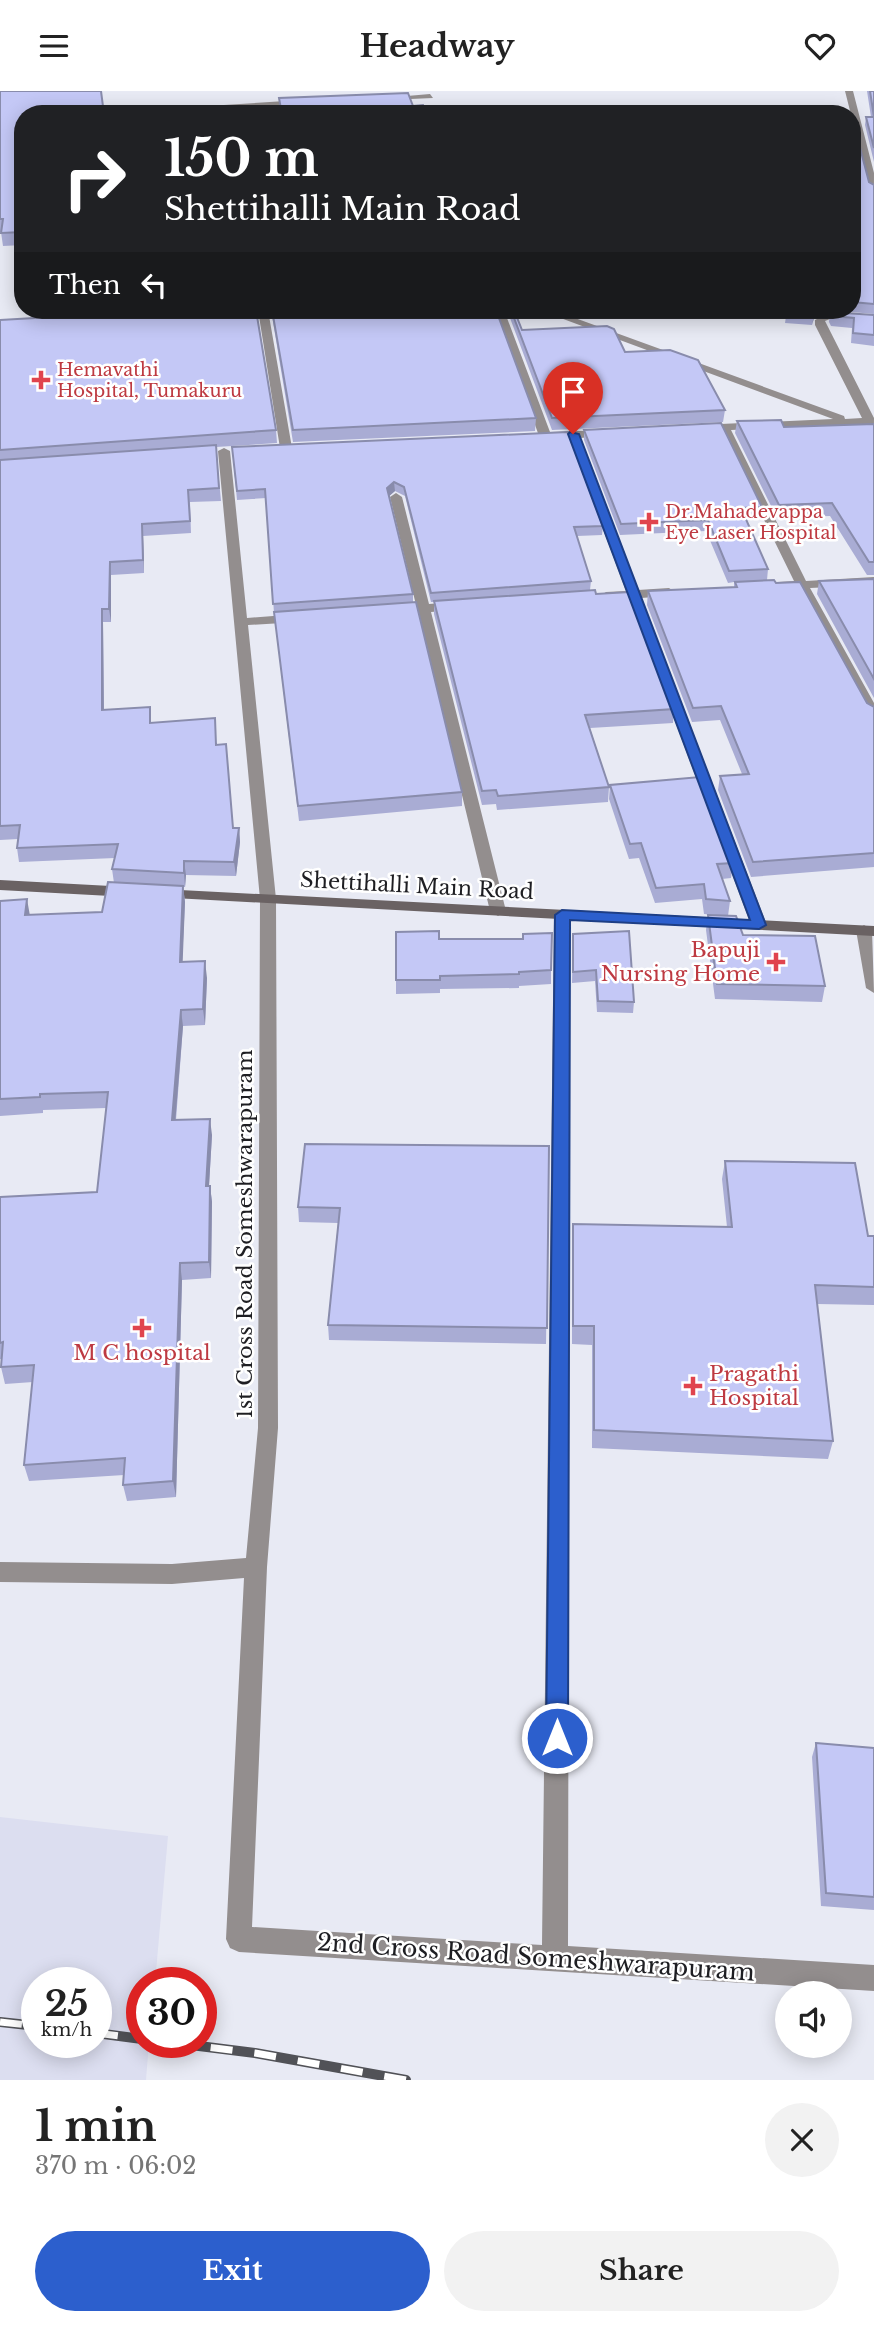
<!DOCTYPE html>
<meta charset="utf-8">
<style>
body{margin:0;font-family:"Libre Baskerville",serif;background:#f2f2f2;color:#222;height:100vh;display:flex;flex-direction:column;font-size:26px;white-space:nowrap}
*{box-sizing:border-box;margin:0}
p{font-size:23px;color:#767676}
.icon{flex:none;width:38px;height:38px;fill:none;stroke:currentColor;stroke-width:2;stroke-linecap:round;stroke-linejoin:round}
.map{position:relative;height:1989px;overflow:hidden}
.panel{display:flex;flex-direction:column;background:#fff;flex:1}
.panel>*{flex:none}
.guide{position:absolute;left:14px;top:14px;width:847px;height:214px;border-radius:28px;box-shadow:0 4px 18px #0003;background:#202124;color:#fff;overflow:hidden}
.fabs{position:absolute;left:775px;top:1890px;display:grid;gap:14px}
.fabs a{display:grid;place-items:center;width:77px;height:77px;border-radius:50%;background:#fff;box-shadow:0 4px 18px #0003;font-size:35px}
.speed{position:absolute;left:21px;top:1876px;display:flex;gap:14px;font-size:35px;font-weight:700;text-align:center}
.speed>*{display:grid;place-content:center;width:91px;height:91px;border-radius:50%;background:#fff;box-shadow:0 4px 18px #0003;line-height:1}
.speed small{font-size:18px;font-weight:400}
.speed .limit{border:10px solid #d22;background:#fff;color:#111}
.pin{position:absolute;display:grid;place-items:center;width:60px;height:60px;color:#fff;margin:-72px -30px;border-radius:50% 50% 50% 0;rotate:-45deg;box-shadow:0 0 7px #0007}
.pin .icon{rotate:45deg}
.me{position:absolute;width:77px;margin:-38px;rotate:0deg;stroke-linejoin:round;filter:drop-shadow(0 0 5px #0008)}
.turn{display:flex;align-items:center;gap:24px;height:147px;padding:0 35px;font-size:32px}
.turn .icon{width:91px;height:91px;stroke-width:2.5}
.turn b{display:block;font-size:49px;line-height:60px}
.then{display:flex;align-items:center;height:66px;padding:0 35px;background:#0003;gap:14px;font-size:26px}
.round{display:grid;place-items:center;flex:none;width:74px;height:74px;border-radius:37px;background:#f2f2f2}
.head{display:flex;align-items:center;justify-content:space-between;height:119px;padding:0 35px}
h1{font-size:42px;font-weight:700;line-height:52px}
.primary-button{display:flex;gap:14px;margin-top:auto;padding:14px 35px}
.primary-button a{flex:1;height:80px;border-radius:42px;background:#2c5fcd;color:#fff;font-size:28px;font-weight:700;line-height:80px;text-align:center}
.primary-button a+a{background:#f2f2f2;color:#222}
header{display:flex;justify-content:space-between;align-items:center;height:91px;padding:0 35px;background:#fff;font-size:32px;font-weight:700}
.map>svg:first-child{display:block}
</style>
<header><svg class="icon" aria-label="menu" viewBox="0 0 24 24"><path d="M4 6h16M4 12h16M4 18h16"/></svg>Headway<svg class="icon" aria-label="heart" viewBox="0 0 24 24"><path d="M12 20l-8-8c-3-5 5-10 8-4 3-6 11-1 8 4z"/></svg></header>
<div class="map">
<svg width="874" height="1989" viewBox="0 0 874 1989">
<rect width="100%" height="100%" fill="#e8eaf4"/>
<path fill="#dcdef0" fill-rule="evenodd" d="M 0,1726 L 168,1745 L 155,1892 L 142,1892 L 142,1951 L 149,1951 L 146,1989 L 0,1989 ZM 37,1892 L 96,1892 L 96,1951 L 37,1951 Z"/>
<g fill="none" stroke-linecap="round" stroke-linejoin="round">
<path fill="#938e8e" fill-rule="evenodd" d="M 845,0 L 853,0 L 874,82 L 874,102 L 870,99 Z
M 430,3 L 433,7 L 388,9 L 384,7 Z
M 301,9 L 304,13 L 228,16 L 224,14 Z
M 258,219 L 268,219 L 292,357 L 286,360 L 280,357 Z
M 494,219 L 504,219 L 550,341 L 608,339 L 614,342 L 608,345 L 580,347 L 638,499 L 669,497 L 675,501 L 669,505 L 641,507 L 767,834 L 765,838 L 759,839 L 751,834 L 629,507 L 606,509 L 600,505 L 606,501 L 626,500 L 569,347 L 545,348 L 539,345 Z
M 539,219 L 553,219 L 844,325 L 845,328 L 862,327 L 815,234 L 815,229 L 829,222 L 874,225 L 874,231 L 830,228 L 825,230 L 874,327 L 874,333 L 731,339 L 806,490 L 874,486 L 874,494 L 810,497 L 874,612 L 874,628 L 867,624 L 798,498 L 778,499 L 772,495 L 778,491 L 794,490 L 720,339 L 699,340 L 694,337 L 699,334 L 833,328 Z
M 224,357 L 230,360 L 247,527 L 299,523 L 305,527 L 299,531 L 248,534 L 276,808 L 278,1337 L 267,1476 L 252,1836 L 542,1854 L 554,824 L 562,819 L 570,824 L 568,1855 L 874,1874 L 874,1900 L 239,1861 L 230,1857 L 226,1848 L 244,1487 L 172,1493 L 0,1491 L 0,1471 L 172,1473 L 246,1467 L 258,1337 L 260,808 L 218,360 Z
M 396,402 L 402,406 L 429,513 L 456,511 L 462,515 L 456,519 L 431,521 L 506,820 L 498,825 L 490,820 L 418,522 L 394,524 L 388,520 L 394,516 L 416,514 L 390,406 Z
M 864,834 L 872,839 L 874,902 L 866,897 L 856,839 Z"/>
<path fill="#6a6263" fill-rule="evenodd" d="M 0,789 L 129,796 L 137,801 L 129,806 L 0,799 Z
M 161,798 L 874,835 L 874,845 L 155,806 L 153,803 Z"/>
<g stroke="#515257" stroke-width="10">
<path id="rail" d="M 0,1931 L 37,1935
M 96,1942 L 142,1948
M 167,1951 L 255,1962 L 406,1989"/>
</g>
<use href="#rail" stroke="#fff" stroke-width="7" stroke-dasharray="22" stroke-linecap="butt"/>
</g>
<path fill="#a9acd4" d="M 0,0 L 23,23 L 23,154 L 3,155 L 1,141 L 0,141 Z
M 867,0 L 874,0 L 874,71 L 865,34 L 866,26 L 871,26 Z
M 852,26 L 869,91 L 874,94 L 874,223 L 829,219 L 814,227 L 812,234 L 785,232 L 787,219 L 852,219 Z
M 271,219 L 496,219 L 536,327 L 535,340 L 293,351 Z
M 507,219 L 514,219 L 522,239 L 625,261 L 725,319 L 723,331 L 552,339 Z
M 830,221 L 874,224 L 874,255 L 851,252 L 852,237 L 831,235 L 829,231 Z
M 0,229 L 276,339 L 277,352 L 216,356 L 221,410 L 190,411 L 191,442 L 143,445 L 144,482 L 111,484 L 111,531 L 103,531 L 104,619 L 151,632 L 217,654 L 233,737 L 239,737 L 240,751 L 236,785 L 186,784 L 185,796 L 183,796 L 185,811 L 182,871 L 207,887 L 205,934 L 183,935 L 176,1029 L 212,1044 L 209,1095 L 210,1095 L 212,1111 L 211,1187 L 182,1189 L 176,1406 L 127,1410 L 123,1394 L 124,1384 L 29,1390 L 24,1374 L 33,1291 L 5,1293 L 1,1276 L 2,1268 L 0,1268 L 0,1106 L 97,1101 L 106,1017 L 43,1019 L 43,1022 L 0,1025 L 0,810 L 30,824 L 102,821 L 114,792 L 112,778 L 115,767 L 19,771 L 17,757 L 18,748 L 0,749 Z
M 737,330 L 784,336 L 874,333 L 874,484 L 867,484 L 830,425 L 777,427 L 735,342 Z
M 584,339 L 762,416 L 760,428 L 746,428 L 768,478 L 767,489 L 776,492 L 867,612 L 874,616 L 874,776 L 751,786 L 718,699 L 720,685 L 742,683 L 720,629 L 692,631 L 647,514 L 648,500 L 734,496 L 734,491 L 728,492 L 706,440 L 620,444 L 584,349 Z
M 232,356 L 603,435 L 602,444 L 577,445 L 591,490 L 590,499 L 596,503 L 674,618 L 673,632 L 590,637 L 609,696 L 608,711 L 497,719 L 496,713 L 482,714 L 434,523 L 434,511 L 431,511 L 405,405 L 395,400 L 389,405 L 413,503 L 413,511 L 462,701 L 462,715 L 299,730 L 274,522 L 266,407 L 237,409 Z
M 874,488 L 874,607 L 817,503 L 819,490 Z
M 610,694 L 733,772 L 731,787 L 722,788 L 730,810 L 728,825 L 704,823 L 702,808 L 655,812 L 639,767 L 629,768 L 609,708 Z
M 708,824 L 743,844 L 825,895 L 822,911 L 715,908 L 706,839 Z
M 396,841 L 439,848 L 522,848 L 523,843 L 551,879 L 551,893 L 519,895 L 519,897 L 440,898 L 440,902 L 396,903 Z
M 573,843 L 634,911 L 633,922 L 597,921 L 595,890 L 572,892 Z
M 549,1055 L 546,1253 L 329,1249 L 328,1234 L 338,1132 L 299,1131 L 298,1116 Z
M 725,1070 L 868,1145 L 874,1145 L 874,1214 L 817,1213 L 833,1350 L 828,1368 L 592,1357 L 592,1254 L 572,1253 L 572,1151 L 573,1133 L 727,1136 L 722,1088 Z
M 816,1652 L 874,1657 L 874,1819 L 821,1815 L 812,1666 Z"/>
<path fill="#898cac" d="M 815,219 L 829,219 L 814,227 L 812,234 Z
M 394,391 L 395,400 L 387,407 L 387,397 Z
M 142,433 L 143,445 L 144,482 L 143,469 Z
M 110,471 L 111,484 L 111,531 L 109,518 Z
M 102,518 L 103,531 L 104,633 L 102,619 Z
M 239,737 L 240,751 L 236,785 L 234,771 Z
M 184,770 L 186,784 L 185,796 L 184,782 Z
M 183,795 L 185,811 L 182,888 L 180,871 Z
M 27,808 L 30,825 L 25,824 Z
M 205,870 L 207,887 L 205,934 L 203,918 Z
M 181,919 L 183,935 L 174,1046 L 172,1029 Z
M 210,1028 L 212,1044 L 208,1111 L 206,1095 Z
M 210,1095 L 212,1111 L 211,1187 L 209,1171 Z
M 180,1172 L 182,1189 L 176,1406 L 173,1390 Z"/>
<path fill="#c4c8f6" stroke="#898cac" stroke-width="2" d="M 0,0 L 101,0 L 104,23 L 23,23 L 23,141 L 1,142 L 3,128 L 0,128 Z
M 870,0 L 874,0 L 874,57 L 866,26 L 874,26 Z
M 408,2 L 413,15 L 423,14 L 426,23 L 247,23 L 246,20 L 281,18 L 279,7 Z
M 852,26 L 869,91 L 874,94 L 874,213 L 852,211 Z
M 155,219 L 256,219 L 276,339 L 0,359 L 0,229 L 155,220 Z
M 272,219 L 496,219 L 536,327 L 293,339 Z
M 511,219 L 514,219 L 522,239 L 607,235 L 614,238 L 625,261 L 670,259 L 698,269 L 725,319 L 552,327 Z
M 787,219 L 815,219 L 814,224 L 786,222 Z
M 830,221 L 874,224 L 874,244 L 853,242 L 854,227 L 832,225 Z
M 781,329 L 784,336 L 874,333 L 874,471 L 869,471 L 832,412 L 779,414 L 737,330 Z
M 721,332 L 762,416 L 741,417 L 768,478 L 729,480 L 708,429 L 621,433 L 584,339 Z
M 568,341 L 603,435 L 574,436 L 591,490 L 431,502 L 404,396 L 394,391 L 387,397 L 413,503 L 273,513 L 265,398 L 237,400 L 232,356 Z
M 216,354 L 219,397 L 188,399 L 190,430 L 142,433 L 143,469 L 110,471 L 109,518 L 102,518 L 102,619 L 150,616 L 150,632 L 215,627 L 216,654 L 226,653 L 233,737 L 239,737 L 234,771 L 184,770 L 184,782 L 112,778 L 118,753 L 17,757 L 20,734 L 0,735 L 0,369 Z
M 874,488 L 874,588 L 819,490 Z
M 774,489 L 776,492 L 800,491 L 867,612 L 874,616 L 874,762 L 753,771 L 720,685 L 749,683 L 721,615 L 693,617 L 648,500 L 737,496 L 735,491 Z
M 595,499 L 596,503 L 630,501 L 674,618 L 585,624 L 609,696 L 498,705 L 496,699 L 482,700 L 434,510 Z
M 416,511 L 462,701 L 298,715 L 274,521 Z
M 700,686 L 733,772 L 717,773 L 730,810 L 706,808 L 704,793 L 656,797 L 641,752 L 630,753 L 610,694 Z
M 108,791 L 183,795 L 180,871 L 205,870 L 203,918 L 181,919 L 172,1029 L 210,1028 L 206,1095 L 210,1095 L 209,1171 L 180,1172 L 173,1390 L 123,1394 L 125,1367 L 24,1374 L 34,1274 L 1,1276 L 3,1251 L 0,1252 L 0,1106 L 97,1101 L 108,1001 L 40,1003 L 40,1006 L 0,1008 L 0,810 L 27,808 L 25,824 L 102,821 Z
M 708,824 L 736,825 L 743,844 L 815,845 L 825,895 L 717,893 Z
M 439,840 L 439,848 L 523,848 L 523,843 L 552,842 L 551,879 L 519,881 L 519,883 L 440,885 L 440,889 L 396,889 L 396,841 Z
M 629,840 L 634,911 L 598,910 L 596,879 L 573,881 L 573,843 Z
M 305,1053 L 549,1055 L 547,1237 L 328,1234 L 340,1117 L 298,1116 Z
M 725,1070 L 855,1072 L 868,1145 L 874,1145 L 874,1196 L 815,1194 L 833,1350 L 594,1339 L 594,1235 L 573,1235 L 573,1133 L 732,1136 Z
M 816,1652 L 874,1657 L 874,1806 L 826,1802 Z"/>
<path fill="#2c5fcd" stroke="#1d3e85" stroke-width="2" d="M 570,341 L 579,343 L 766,834 L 759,838 L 570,829 L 568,1647 L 565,1655 L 557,1658 L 549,1655 L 546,1647 L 555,824 L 562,819 L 750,829 L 568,343 Z"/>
<g fill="#e0444e" stroke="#fff" stroke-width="2.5">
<path d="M37.5 278.5h7v7h7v7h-7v7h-7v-7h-7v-7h7z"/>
<path d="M645.5 420.5h7v7h7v7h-7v7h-7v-7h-7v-7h7z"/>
<path d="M772.5 860.5h7v7h7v7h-7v7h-7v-7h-7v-7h7z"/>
<path d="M138.5 1226.5h7v7h7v7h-7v7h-7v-7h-7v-7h7z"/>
<path d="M689.5 1284.5h7v7h7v7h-7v7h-7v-7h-7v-7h7z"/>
</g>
<g text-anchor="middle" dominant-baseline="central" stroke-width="5" stroke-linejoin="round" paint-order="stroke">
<g font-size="18" fill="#be3a42" stroke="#fff" text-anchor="start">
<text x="57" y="279">Hemavathi<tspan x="57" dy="21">Hospital, Tumakuru</tspan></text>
<text x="665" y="421">Dr.Mahadevappa<tspan x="665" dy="21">Eye Laser Hospital</tspan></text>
</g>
<g font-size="21" fill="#1e1e22" stroke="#fff">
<text transform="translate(417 795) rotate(3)">Shettihalli Main Road</text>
<text transform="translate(245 1143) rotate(-90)">1st Cross Road Someshwarapuram</text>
</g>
<g font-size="21" fill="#be3a42" stroke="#fff" text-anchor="end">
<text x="760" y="859">Bapuji<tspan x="760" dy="24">Nursing Home</tspan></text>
<text x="142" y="1262" text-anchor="middle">M C hospital</text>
<text x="709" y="1283" text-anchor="start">Pragathi<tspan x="709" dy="24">Hospital</tspan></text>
</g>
<g font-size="24" fill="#1e1e22" stroke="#fff">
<text transform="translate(536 1866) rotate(4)">2nd Cross Road Someshwarapuram</text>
</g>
</g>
</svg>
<div class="fabs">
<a><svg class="icon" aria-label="sound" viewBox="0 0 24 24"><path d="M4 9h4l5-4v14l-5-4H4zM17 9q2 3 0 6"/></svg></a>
</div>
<div class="speed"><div>25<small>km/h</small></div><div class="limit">30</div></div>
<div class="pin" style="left:573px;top:343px;background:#d93025"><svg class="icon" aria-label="arrive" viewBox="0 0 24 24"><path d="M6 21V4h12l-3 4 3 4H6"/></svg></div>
<svg class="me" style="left:557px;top:1647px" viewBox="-20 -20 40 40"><circle r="17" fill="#2c5fcd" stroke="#fff" stroke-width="3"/><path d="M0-11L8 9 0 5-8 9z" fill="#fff"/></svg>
<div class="guide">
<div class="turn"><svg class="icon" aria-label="right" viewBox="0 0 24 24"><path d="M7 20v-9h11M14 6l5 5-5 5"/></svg><div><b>150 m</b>Shettihalli Main Road</div></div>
<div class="then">Then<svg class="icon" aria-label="left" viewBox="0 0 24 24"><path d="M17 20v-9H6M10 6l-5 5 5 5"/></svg></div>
</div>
</div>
<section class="panel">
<div class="head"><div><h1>1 min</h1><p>370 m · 06:02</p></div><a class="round"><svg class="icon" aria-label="close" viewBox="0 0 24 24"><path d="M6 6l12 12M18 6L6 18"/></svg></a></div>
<div class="primary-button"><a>Exit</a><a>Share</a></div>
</section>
